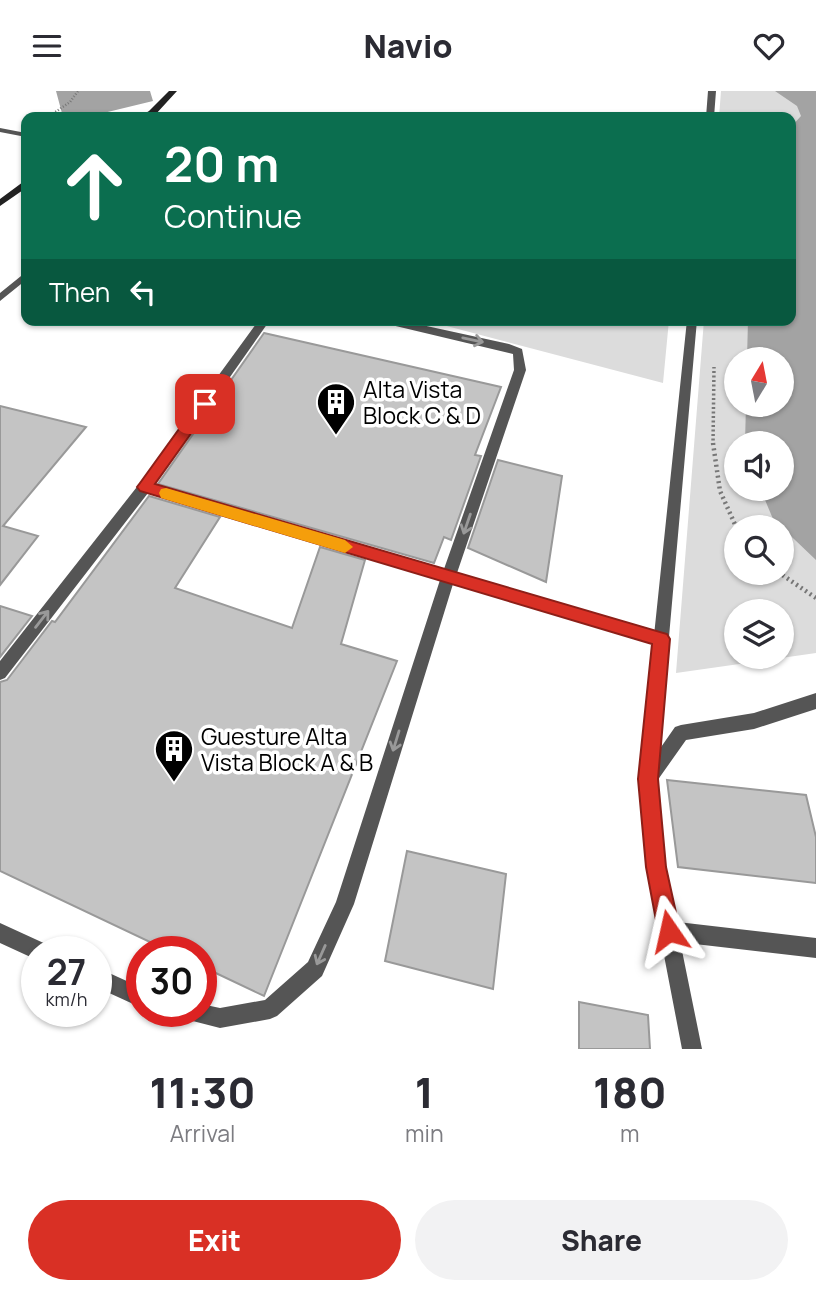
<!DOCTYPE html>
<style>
body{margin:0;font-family:Manrope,sans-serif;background:#f2f2f3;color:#2b2b33;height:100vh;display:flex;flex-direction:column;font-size:26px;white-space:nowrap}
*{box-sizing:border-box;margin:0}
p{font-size:23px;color:#7c7c81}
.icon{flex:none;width:38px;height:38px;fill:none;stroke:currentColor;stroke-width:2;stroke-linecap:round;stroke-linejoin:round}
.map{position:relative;height:958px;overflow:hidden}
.drawer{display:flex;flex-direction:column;background:#fff;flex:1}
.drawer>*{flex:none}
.hud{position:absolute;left:21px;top:21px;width:775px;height:214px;border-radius:14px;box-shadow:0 2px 5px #0004;background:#0b6e4f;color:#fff;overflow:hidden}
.needle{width:46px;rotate:10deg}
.fabs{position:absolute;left:724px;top:256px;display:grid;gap:14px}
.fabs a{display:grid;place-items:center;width:70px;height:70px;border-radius:50%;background:#fff;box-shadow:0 2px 5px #0004;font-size:35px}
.speed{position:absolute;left:21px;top:845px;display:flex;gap:14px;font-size:35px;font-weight:700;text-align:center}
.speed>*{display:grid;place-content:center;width:91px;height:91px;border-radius:50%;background:#fff;box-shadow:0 2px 5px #0004;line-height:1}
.speed small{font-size:18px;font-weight:400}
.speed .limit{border:10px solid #d22;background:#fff;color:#111}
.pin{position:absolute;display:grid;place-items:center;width:60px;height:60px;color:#fff;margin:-30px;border-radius:14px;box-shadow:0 4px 10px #0006}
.me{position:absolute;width:77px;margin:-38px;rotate:349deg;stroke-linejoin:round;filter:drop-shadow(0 0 5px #0008)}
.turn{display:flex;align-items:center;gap:24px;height:147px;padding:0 28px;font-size:32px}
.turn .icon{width:91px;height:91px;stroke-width:2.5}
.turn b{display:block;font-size:49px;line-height:60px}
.then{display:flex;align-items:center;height:66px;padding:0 28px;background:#0003;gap:14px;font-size:26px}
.eta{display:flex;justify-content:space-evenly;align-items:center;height:119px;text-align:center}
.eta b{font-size:42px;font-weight:800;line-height:49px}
.cta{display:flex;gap:14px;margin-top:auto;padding:14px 28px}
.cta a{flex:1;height:80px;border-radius:42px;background:#d93025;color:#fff;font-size:28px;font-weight:800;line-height:80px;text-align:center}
.cta a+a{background:#f2f2f3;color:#2b2b33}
header{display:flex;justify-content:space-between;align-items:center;height:91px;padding:0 28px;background:#fff;font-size:32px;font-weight:800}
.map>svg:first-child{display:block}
</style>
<header><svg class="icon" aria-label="menu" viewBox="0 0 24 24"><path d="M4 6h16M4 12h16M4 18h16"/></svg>Navio<svg class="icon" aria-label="heart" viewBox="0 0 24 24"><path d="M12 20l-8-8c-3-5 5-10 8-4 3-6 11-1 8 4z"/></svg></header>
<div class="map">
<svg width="816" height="958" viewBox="0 0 816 958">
<rect width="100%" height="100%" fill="#fff"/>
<path fill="#dcdcdc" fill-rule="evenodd" d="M 721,0 L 816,0 L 816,562 L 676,582 L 704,229 L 791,229 L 791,26 L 719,26 ZM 737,268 L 782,268 L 782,313 L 737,313 ZM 737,352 L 782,352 L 782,397 L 737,397 ZM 737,436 L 782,436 L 782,481 L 737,481 ZM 737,520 L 782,520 L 782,565 L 737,565 Z
M 424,229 L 669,229 L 663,292 Z"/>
<path fill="#a3a3a3" d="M 56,0 L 150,0 L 153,10 L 87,26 L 63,26 Z
M 775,0 L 816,0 L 816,469 L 773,428 L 760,397 L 782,397 L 782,352 L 745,352 L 746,313 L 782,313 L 782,268 L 747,268 L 748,229 L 791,229 L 791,36 L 801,25 L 797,15 Z"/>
<path fill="#c4c4c4" stroke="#999" stroke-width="2" d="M 264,242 L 501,296 L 475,364 L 481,365 L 451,449 L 444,446 L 434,472 L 158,393 Z
M 0,315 L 86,336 L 3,435 L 38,445 L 0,494 Z
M 498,369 L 562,385 L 546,491 L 468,457 Z
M 149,405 L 220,426 L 175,497 L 292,537 L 320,456 L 365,469 L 341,553 L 397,570 L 264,905 L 201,875 L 201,861 L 171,861 L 0,780 L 0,591 L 7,589 L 52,530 L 55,531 Z
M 0,515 L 32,525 L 0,566 Z
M 667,689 L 806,704 L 816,746 L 816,792 L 678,776 Z
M 407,760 L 506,783 L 493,898 L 385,870 Z
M 579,911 L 648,924 L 650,958 L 579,958 Z"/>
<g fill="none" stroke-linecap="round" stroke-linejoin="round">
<path stroke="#777" stroke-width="2.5" stroke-dasharray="1 2" stroke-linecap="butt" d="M 48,26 L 70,11 L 78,0"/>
<path stroke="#777" stroke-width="3.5" stroke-dasharray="2 2.5" stroke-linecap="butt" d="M 713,354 L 714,276"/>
<path stroke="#777" stroke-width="4.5" stroke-dasharray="2 3.5" stroke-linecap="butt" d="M 713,352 L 720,400 L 737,438
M 778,481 L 816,507"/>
<path fill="#555" fill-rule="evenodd" d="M 259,229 L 270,229 L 154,394 L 444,478 L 514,279 L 513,263 L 383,232 L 378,229 L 399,229 L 509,253 L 522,258 L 526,279 L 457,482 L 661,541 L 666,543 L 668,548 L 666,553 L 661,555 L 453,493 L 354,813 L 322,885 L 277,925 L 270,928 L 220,937 L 181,927 L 178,920 L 201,920 L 201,913 L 220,917 L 265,909 L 308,871 L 336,811 L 440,489 L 148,402 L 5,587 L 0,589 L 0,570 L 140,392 Z
M 669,830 L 816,847 L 816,867 L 669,850 L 662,847 L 659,840 L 662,833 Z
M 0,832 L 48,854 L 51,861 L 37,861 L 37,869 L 0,852 Z
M 96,876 L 142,897 L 142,917 L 96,896 Z"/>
<path fill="#555" fill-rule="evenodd" d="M 708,0 L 716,0 L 714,26 L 706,26 Z
M 0,37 L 26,42 L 26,46 L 0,41 Z
M 26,181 L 26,189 L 0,210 L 0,202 Z
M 687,229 L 697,229 L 659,659 L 675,636 L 681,634 L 754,622 L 816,602 L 816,618 L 754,638 L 686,649 L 657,690 L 665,776 L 702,958 L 682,958 L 647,776 L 639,688 Z"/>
<path fill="#222" fill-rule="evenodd" d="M 169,0 L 177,0 L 155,24 L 139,26 L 149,20 Z
M 23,91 L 26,91 L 26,97 L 0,115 L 0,108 Z"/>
</g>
<defs><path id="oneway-shaft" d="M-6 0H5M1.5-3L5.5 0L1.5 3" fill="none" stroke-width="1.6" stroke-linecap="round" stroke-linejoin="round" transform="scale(1.75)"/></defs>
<g stroke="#999">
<use href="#oneway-shaft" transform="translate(473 249) rotate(12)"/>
<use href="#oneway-shaft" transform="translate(467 433) rotate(109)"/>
<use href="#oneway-shaft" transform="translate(42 528) rotate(-52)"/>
<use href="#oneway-shaft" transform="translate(396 650) rotate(107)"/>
<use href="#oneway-shaft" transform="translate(321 864) rotate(114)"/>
</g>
<path fill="#d93025" stroke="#8d1f18" stroke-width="2" d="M 205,308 L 210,309 L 210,316 L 155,393 L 667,543 L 670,548 L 658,688 L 666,776 L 680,840 L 677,848 L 669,851 L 661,848 L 658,840 L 646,776 L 638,688 L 652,553 L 140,400 L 137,396 L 140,392 L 200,309 Z"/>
<path fill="#f59e0b" d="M 166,397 L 345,449 L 353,456 L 345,462 L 161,407 L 159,402 L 161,398 Z"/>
<defs>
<g id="building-pin" transform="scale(2.0125)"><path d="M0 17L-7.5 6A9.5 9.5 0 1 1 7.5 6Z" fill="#000" stroke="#fff"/><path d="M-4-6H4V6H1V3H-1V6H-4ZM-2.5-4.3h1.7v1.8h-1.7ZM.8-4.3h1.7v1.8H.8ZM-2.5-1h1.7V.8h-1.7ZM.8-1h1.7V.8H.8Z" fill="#fff"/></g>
</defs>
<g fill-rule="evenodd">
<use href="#building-pin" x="336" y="311"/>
<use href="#building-pin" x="174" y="658"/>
</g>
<g text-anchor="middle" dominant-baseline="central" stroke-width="7" stroke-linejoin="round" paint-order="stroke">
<g font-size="23" fill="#000" stroke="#fff" text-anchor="start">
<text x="363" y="298">Alta Vista<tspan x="363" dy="26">Block C &amp; D</tspan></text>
<text x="201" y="645">Guesture Alta<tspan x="201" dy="26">Vista Block A &amp; B</tspan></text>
</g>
</g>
</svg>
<div class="fabs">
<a><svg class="needle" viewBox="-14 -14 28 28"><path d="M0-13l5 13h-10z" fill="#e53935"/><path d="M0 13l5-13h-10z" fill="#7c7c81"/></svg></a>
<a><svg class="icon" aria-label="sound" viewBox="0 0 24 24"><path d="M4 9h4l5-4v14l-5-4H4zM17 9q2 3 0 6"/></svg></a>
<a><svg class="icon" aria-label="search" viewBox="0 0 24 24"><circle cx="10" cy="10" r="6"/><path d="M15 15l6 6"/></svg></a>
<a><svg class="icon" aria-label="layers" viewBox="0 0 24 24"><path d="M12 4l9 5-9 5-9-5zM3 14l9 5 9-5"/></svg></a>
</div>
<div class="speed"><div>27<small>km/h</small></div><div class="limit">30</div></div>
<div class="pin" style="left:205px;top:313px;background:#d93025"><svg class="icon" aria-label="arrive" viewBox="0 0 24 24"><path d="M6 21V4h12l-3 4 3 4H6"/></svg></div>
<svg class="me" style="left:669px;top:840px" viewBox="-20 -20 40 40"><path d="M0-17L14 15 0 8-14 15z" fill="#d93025" stroke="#fff" stroke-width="4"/></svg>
<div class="hud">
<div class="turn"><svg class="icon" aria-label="ahead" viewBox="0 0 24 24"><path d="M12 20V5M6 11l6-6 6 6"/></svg><div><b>20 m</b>Continue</div></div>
<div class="then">Then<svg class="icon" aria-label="left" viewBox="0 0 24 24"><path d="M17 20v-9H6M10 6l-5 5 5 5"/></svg></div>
</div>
</div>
<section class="drawer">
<div class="eta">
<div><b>11:30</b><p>Arrival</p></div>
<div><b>1</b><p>min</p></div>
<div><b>180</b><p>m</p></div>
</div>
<div class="cta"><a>Exit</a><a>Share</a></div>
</section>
